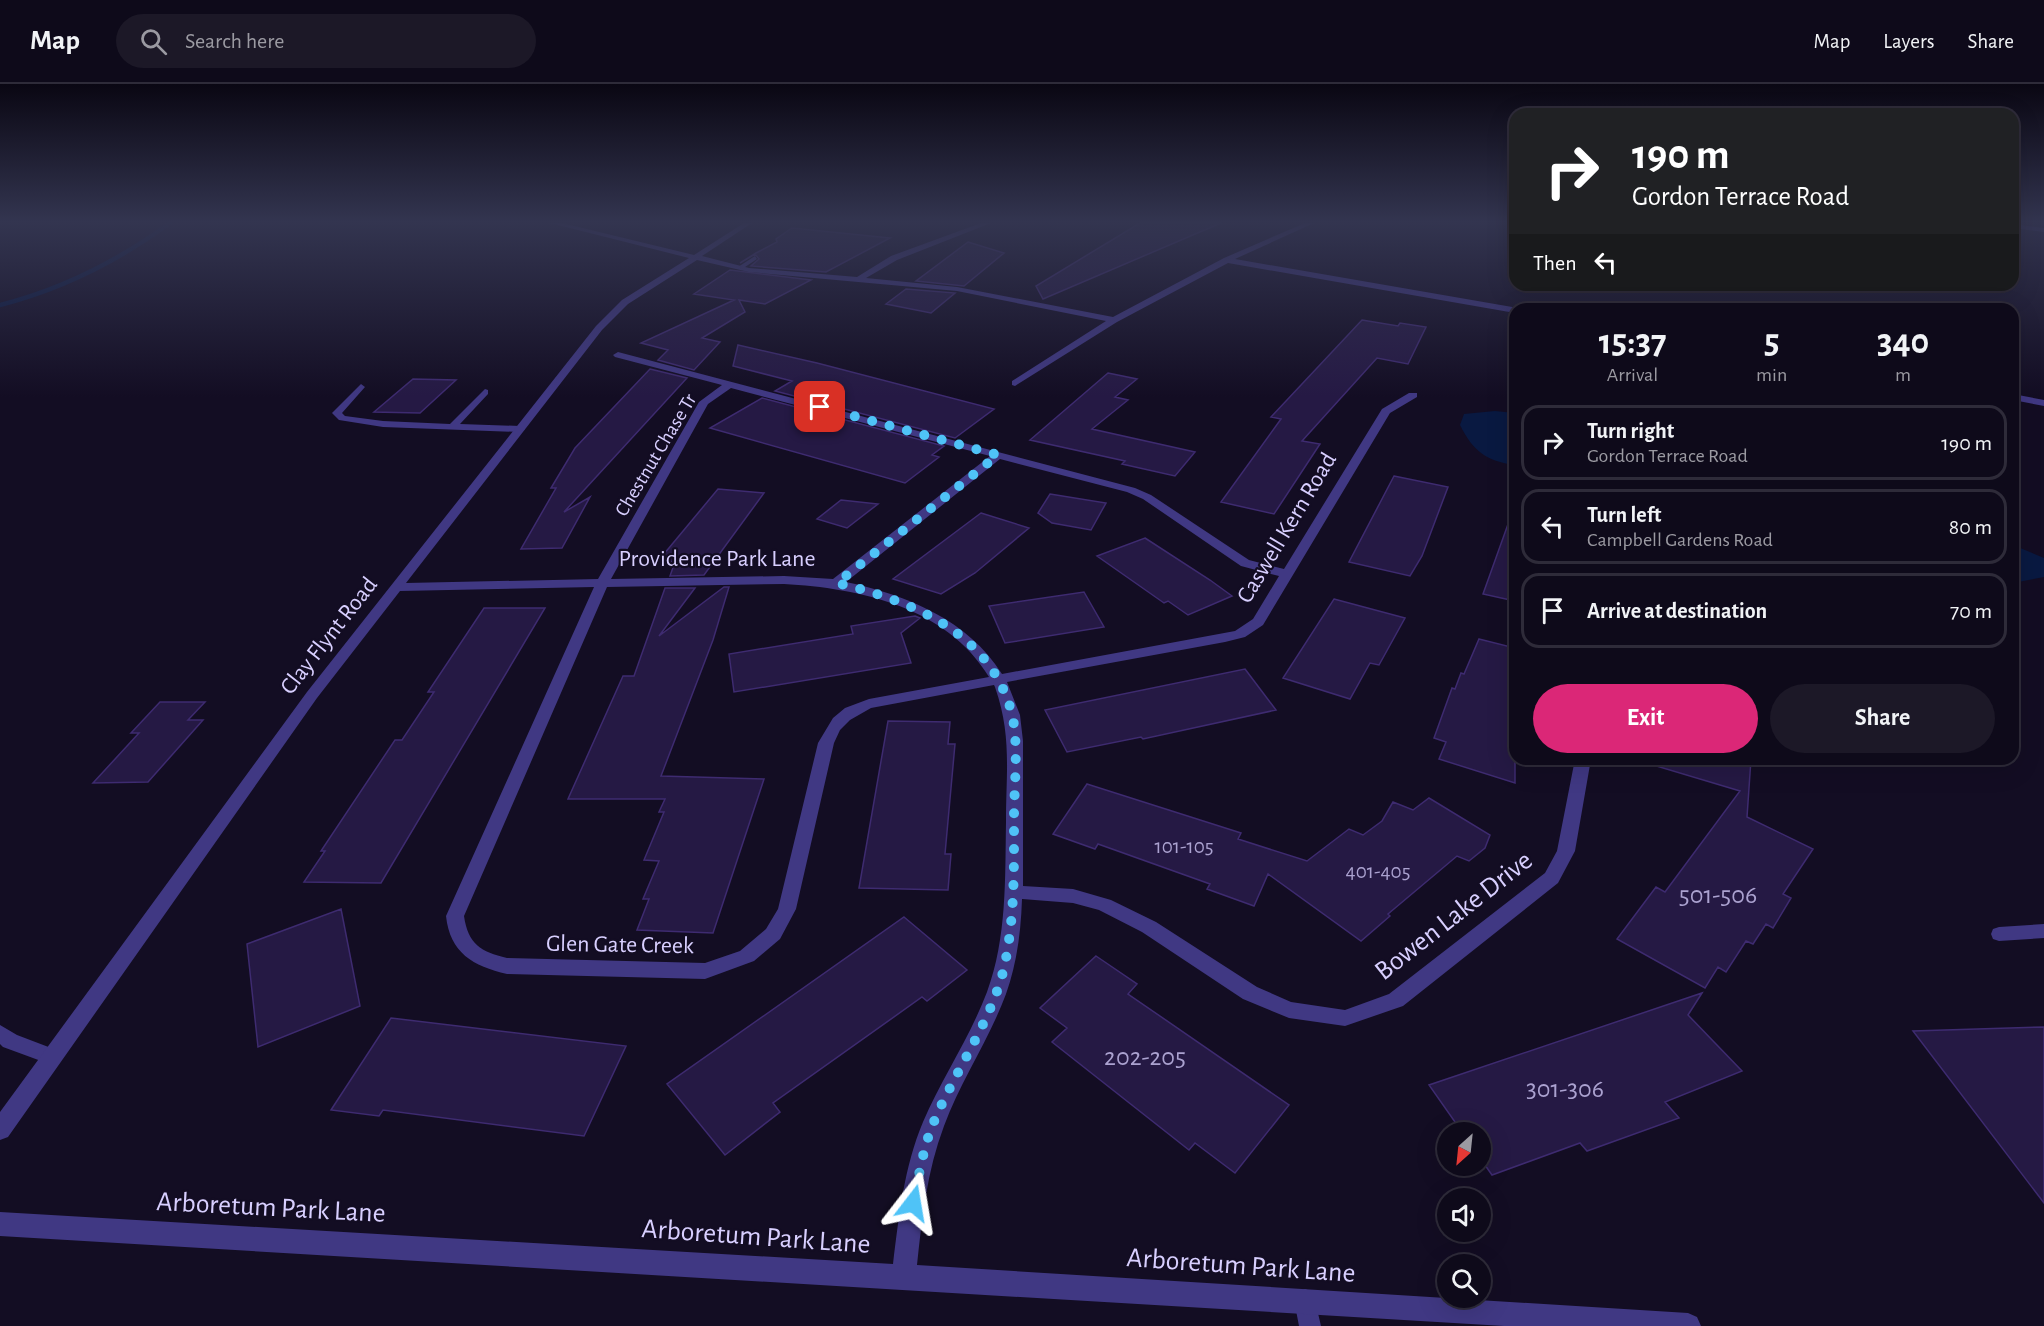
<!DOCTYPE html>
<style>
body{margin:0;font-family:"Alegreya Sans",sans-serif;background:#1c1827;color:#f1f3f6;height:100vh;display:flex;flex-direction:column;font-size:22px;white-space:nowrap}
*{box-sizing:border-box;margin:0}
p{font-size:20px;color:#9b9aa2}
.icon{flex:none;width:33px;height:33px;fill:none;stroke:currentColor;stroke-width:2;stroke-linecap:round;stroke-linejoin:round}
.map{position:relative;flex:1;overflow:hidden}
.sheet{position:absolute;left:1509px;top:219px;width:510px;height:462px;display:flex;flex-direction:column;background:#0e0a1a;border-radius:18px;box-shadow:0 6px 24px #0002,0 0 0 2px #2e2b39}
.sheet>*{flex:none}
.guide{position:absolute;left:1509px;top:24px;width:510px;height:183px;border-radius:18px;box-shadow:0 6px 24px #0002,0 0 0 2px #2e2b39;background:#202124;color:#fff;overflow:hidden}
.needle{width:39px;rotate:207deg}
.buttons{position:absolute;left:1437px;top:1038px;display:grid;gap:12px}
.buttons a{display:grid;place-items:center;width:54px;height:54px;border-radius:50%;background:#0e0a1a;box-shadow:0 6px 24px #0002,0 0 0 2px #2e2b39;font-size:30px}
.pin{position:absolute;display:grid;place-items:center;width:51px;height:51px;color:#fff;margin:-26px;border-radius:12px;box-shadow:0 3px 9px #0006}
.me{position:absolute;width:66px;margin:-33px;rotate:14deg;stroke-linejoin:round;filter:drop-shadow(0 0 4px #0008)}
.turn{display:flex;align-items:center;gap:21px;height:126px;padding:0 24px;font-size:27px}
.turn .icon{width:78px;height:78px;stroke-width:2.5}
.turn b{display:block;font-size:42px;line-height:51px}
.then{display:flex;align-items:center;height:57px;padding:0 24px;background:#0003;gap:12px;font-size:22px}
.eta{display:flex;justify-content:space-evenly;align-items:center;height:102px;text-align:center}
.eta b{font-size:36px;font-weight:600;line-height:42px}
.button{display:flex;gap:12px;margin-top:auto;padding:12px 24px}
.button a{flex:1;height:69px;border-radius:36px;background:#db2777;color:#fff;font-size:24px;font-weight:600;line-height:69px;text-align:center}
.button a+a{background:#1c1827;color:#f1f3f6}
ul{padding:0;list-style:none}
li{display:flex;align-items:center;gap:18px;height:75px;margin:0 12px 9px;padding:0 12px;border:3px solid #2e2b39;border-radius:18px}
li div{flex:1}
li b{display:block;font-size:22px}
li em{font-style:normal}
header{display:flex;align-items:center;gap:36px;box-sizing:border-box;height:84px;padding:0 30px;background:#0e0a1a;border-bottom:2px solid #2e2b39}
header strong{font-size:28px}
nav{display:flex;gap:33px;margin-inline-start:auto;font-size:21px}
.search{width:420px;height:54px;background:#1c1827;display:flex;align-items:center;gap:15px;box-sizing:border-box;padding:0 21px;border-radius:33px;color:#9b9aa2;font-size:22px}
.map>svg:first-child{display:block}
</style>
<header>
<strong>Map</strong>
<div class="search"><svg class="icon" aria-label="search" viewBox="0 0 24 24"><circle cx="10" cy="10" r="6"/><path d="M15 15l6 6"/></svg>Search here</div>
<nav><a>Map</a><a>Layers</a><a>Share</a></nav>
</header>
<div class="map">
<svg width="2044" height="1242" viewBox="0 0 2044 1242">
<rect width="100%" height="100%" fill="#130d23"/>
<path fill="#091941" d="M 1495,327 L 1515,329 L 1515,381 C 1486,377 1473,367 1460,341 L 1464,330 Z
M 2013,461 L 2044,474 L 2044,493 L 2013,499 Z"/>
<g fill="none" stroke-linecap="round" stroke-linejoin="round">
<path stroke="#091941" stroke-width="4.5" d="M 0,221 C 63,205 118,177 170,139"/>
</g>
<path fill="#251944" stroke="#3e2b70" stroke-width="1.5" d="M 1140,139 L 1221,139 L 1043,215 L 1036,202 Z
M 792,144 L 890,154 L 826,188 L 751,182 L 759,175 L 755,170 L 740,179 L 756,169 L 777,158 L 776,155 Z
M 968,158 L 1004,169 L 964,202 L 916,197 Z
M 730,186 L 811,196 L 765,220 L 739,216 L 745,228 L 702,254 L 720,258 L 694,286 L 658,276 L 668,266 L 641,259 L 734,216 L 694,210 Z
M 906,205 L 955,209 L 931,229 L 886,220 Z
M 1362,236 L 1398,242 L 1400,239 L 1426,243 L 1408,280 L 1377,274 L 1302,357 L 1320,360 L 1274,430 L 1221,418 L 1281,335 L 1271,333 Z
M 738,261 L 817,279 L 994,325 L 955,354 L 775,307 L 792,297 L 733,282 Z
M 650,285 L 687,294 L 564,428 L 590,413 L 562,464 L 521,465 L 556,404 L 551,404 L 575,364 Z
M 1108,289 L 1137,295 L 1115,313 L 1128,316 L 1092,345 L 1195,368 L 1175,392 L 1122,380 L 1125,377 L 1030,356 Z
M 413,295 L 456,296 L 420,329 L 374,328 Z
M 762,314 L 944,362 L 932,371 L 939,373 L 905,399 L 710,344 Z
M 1394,392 L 1448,403 L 1422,472 L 1410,492 L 1349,478 Z
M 718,405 L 764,409 L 704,491 L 670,492 L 675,478 L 659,476 Z
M 1050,410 L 1106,419 L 1091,446 L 1052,439 L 1038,429 Z
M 841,416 L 878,420 L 847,444 L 817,435 Z
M 981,429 L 1029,444 L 975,489 L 941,510 L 893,495 Z
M 1512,429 L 1515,429 L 1515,517 L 1483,510 Z
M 1145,454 L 1210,496 L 1232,512 L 1188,531 L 1168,517 L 1164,519 L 1097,472 Z
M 724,503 L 729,503 L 713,556 L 661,692 L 764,695 L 713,849 L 637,846 L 649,815 L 643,815 L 659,777 L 644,776 L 664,728 L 659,728 L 665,715 L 568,715 L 623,592 L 634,592 L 665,504 L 695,504 L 659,552 Z
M 1084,508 L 1104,543 L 1005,559 L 989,522 Z
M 1334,515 L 1405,534 L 1379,581 L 1370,579 L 1350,615 L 1283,594 Z
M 484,524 L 545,524 L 381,799 L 304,798 L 325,767 L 321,767 L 395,656 L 402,656 L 434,608 L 428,608 Z
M 915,532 L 920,534 L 901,549 L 911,579 L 734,608 L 729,570 L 853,550 L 851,542 Z
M 1479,555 L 1515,564 L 1515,699 L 1439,675 L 1446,658 L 1434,654 L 1452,604 L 1455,605 L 1461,589 L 1464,590 Z
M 1245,585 L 1276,626 L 1143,655 L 1141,653 L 1067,668 L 1045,626 Z
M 160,618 L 205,618 L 188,636 L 203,636 L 148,698 L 93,699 L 139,649 L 131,649 Z
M 888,637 L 950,638 L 948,660 L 955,660 L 945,770 L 951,770 L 948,806 L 859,804 Z
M 1654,675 L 1751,675 L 1747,733 L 1813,765 L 1783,810 L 1791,814 L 1773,844 L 1766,840 L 1753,860 L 1746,857 L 1726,888 L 1718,883 L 1705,904 L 1617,855 L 1656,803 L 1665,808 L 1740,707 L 1653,681 Z
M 1087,700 L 1241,749 L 1238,755 L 1307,777 L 1349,745 L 1363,751 L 1382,737 L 1393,718 L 1413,726 L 1429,714 L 1490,751 L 1485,764 L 1469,777 L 1457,772 L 1388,830 L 1390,832 L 1361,857 L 1268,790 L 1254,822 L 1207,805 L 1210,800 L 1098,760 L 1095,765 L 1053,750 Z
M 341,825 L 360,922 L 258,963 L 247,860 Z
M 904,833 L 967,886 L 927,917 L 922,913 L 773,1019 L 780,1028 L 725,1071 L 667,1000 Z
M 1096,872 L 1137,900 L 1128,910 L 1289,1021 L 1235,1089 L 1195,1059 L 1189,1066 L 1052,958 L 1067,944 L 1040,924 Z
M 1702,909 L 1688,931 L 1742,987 L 1665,1018 L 1679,1034 L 1587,1067 L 1580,1059 L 1492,1091 L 1480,1074 L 1480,1048 L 1462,1048 L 1429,1001 Z
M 391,934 L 626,962 L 584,1052 L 383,1026 L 379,1032 L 331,1026 Z
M 2044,943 L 2044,1119 L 1913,947 Z"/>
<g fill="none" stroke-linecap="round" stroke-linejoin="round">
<path fill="#403883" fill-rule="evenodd" d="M 755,172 L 757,175 L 742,185 L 738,185 L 738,183 Z
M 361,300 L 365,303 L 342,329 L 345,332 L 383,337 L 450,340 L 485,305 L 488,306 L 488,310 L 460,340 L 520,342 L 525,345 L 520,348 L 383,343 L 339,336 L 332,329 Z
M 2044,840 L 2044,854 L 1999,857 L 1993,855 L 1991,850 L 1993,845 L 1999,843 Z
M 0,941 L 17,951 L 59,967 L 61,973 L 59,979 L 52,981 L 3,963 L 0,960 Z
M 1305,1205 L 1313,1208 L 1321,1242 L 1299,1242 L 1294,1216 L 1297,1208 Z"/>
<path fill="#403883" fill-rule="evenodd" d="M 550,139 L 562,139 L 694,171 L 744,139 L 752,139 L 702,172 L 749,184 L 857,193 L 891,172 L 981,139 L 991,139 L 897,176 L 866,194 L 957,203 L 1113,233 L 1224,174 L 1305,139 L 1314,139 L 1235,175 L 1518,224 L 1515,225 L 1515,229 L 1228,179 L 1117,238 L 1015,302 L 1012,301 L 1012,297 L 1106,237 L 957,207 L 749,188 L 697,176 L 628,220 L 602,246 L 406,499 L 598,495 L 699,318 L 722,301 L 615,273 L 613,271 L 618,268 L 1135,404 L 1151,411 L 1249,476 L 1284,485 L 1382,325 L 1409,309 L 1417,309 L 1417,313 L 1390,329 L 1263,541 L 1245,553 L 1225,558 L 1007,598 L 1020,631 L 1023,657 L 1023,802 L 1073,805 L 1111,816 L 1156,838 L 1257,903 L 1291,918 L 1345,926 L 1389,910 L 1545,789 L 1557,767 L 1575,675 L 1591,675 L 1575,767 L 1558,799 L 1403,922 L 1345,942 L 1289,934 L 1243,915 L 1142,848 L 1099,826 L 1073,819 L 1022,815 C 1021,847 1017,879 1006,910 C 989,956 961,996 944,1042 C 927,1087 922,1134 917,1181 L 1688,1229 L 1697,1233 L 1701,1242 L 1504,1242 L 0,1152 L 0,1128 L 893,1180 C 899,1132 904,1083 923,1038 C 942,994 970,953 987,908 C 1007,854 1005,795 1006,738 C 1006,687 1012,652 995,603 L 994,601 L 871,624 L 850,636 L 840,646 L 834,659 L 796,825 L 780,855 L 754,877 L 705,895 L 507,890 C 473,882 450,869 446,832 L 594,503 L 400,507 L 317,614 L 8,1053 L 0,1056 L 0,1028 L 307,608 L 596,242 L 622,216 L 689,174 ZM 731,304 L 990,372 L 833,495 L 784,492 L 611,495 L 708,320 ZM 1000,375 L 1127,408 L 1143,415 L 1241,482 L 1279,492 L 1253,535 L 1235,547 L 1002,590 C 968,536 907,511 846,498 ZM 784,500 C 859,504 947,523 989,593 L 869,615 L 845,624 L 833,634 L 818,659 L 778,825 L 766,845 L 740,867 L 705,879 L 507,874 C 481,868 468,860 464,832 L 607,503 Z
M 2013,140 L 2044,144 L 2044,148 L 2013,144 Z
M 2013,310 L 2044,316 L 2044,322 L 2013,316 Z"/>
</g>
<linearGradient id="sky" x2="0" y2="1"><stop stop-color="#0a0713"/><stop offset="0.44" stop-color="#333550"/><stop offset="1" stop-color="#333550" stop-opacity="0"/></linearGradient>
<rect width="2044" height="313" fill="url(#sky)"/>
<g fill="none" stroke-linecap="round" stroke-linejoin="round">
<path stroke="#4fc3f7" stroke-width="10" stroke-dasharray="0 18" d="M 820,323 L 998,371 L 837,499 C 911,517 991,548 1012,630 C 1019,661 1014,703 1014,734 C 1014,786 1015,838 1003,888 C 989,941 954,989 933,1040 C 923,1064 919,1093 913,1119"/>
</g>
<g text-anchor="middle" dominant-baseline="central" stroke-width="4.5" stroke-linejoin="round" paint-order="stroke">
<g font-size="20" fill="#d8cfff" stroke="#130d23">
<text transform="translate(656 371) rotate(-59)">Chestnut Chase Tr</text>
</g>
<g font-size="21" fill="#aba2d0">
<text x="1184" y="762">101-105</text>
<text x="1378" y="787">401-405</text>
</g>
<g font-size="24" fill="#d8cfff" stroke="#130d23">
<text transform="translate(1287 444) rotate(-59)">Caswell Kern Road</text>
<text x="717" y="475">Providence Park Lane</text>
<text transform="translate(329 552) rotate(-52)">Clay Flynt Road</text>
<text transform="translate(620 861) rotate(1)">Glen Gate Creek</text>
</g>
<g font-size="26" fill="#aba2d0">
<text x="1718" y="811">501-506</text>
<text x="1145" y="973">202-205</text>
<text x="1565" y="1005">301-306</text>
</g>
<g font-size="28" fill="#d8cfff" stroke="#130d23">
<text transform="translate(1454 832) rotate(-38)">Bowen Lake Drive</text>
<text transform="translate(271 1124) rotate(3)">Arboretum Park Lane</text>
<text transform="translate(756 1153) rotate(4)">Arboretum Park Lane</text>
<text transform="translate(1241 1182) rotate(4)">Arboretum Park Lane</text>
</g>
</g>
</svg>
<div class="buttons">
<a><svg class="needle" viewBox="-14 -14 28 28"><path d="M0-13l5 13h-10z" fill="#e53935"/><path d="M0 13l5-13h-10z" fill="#9b9aa2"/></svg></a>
<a><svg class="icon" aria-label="sound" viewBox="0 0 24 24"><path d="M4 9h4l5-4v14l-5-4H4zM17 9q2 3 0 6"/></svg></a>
<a><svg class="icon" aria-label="search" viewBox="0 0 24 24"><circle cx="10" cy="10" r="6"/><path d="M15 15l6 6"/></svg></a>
</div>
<div class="pin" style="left:820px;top:323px;background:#d93025"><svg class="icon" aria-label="arrive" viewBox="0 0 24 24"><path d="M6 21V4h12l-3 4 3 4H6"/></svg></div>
<svg class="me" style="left:913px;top:1119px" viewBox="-20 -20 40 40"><path d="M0-17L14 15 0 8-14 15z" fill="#4fc3f7" stroke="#fff" stroke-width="4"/></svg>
<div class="guide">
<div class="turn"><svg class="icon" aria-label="right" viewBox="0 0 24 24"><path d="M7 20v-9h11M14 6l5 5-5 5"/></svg><div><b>190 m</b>Gordon Terrace Road</div></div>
<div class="then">Then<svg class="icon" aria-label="left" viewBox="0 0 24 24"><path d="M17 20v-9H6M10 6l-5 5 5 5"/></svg></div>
</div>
<section class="sheet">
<div class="eta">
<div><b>15:37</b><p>Arrival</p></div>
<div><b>5</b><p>min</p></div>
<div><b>340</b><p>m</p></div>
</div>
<ul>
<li><svg class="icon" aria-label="right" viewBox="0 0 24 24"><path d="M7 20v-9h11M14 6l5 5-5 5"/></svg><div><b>Turn right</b><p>Gordon Terrace Road</p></div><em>190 m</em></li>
<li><svg class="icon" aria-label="left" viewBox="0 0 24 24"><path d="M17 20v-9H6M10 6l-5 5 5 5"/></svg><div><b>Turn left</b><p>Campbell Gardens Road</p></div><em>80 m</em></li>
<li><svg class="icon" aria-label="arrive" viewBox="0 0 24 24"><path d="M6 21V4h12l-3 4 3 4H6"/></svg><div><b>Arrive at destination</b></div><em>70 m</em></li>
</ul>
<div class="button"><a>Exit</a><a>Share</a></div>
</section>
</div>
